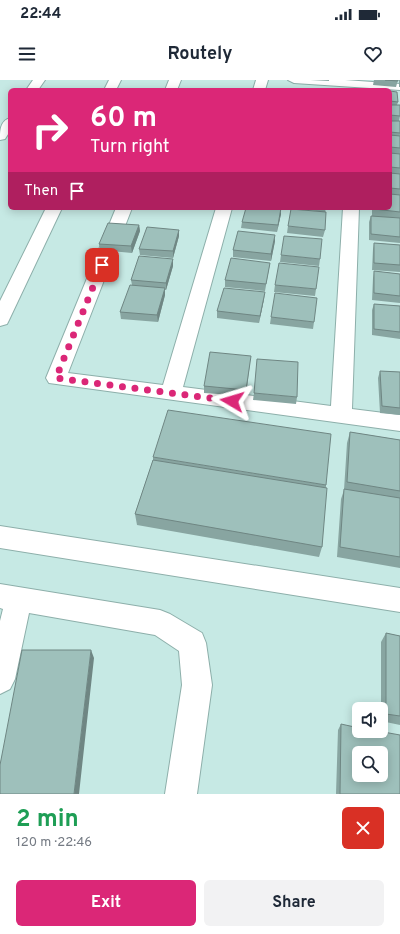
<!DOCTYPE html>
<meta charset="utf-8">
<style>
body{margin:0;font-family:Overpass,sans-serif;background:#f2f2f3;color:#1f2937;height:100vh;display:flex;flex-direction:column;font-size:15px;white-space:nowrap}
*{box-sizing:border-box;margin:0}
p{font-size:13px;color:#747a83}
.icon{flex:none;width:22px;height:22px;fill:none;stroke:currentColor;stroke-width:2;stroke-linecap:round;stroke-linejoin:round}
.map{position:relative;height:714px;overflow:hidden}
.sheet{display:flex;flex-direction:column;background:#fff;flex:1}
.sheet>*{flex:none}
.hud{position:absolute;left:8px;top:8px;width:384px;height:122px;border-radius:6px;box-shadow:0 2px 10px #0003;background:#db2777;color:#fff;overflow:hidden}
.fabs{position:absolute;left:352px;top:622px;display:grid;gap:8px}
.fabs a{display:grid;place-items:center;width:36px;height:36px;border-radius:6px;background:#fff;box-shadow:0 2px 10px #0003;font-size:20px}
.pin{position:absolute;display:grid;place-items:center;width:34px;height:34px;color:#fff;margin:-17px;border-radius:8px;box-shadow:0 2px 6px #0006}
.me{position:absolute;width:44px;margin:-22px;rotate:277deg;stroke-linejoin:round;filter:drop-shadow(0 0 3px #0008)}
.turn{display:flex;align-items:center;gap:14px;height:84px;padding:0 16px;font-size:18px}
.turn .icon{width:52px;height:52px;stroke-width:2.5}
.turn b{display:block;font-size:28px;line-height:34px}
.then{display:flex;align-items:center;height:38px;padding:0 16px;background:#0003;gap:8px;font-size:15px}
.round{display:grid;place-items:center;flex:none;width:42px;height:42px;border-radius:6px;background:#f2f2f3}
.overview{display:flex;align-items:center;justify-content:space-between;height:68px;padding:0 16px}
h1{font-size:24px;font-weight:700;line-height:30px;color:#1e9e55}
.action{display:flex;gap:8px;margin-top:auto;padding:8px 16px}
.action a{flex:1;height:46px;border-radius:6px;background:#db2777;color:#fff;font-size:16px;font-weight:700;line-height:46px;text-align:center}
.action a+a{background:#f2f2f3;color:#1f2937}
.status{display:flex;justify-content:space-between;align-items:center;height:28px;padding:0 20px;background:#fff;direction:ltr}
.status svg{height:11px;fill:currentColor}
header{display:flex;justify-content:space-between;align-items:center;height:52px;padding:0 16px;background:#fff;font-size:18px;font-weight:700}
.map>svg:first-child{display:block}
</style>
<div class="status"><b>22:44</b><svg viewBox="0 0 49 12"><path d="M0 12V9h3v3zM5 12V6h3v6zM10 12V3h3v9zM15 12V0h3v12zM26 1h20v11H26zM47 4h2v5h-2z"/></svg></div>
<header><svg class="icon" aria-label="menu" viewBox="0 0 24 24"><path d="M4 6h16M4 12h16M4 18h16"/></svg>Routely<svg class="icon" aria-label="heart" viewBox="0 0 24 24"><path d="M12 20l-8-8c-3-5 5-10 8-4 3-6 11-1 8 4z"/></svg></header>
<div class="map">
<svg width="400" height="714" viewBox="0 0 400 714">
<rect width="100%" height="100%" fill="#c6e9e4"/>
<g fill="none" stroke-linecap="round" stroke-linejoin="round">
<g stroke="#8dafaa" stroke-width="2">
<path id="minor" d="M 33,0 L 45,0 L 38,10 L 26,10 Z
M 109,0 L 121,0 L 116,10 L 104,10 Z
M 169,0 L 181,0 L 177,10 L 165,10 Z
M 256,0 L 268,0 L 265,10 L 253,10 Z
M 288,0 L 345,0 L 400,4 L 400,10 L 294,3 Z
M 10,38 L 10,51 L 5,59 L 0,60 C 0,51 0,41 10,38 Z
M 46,128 L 62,128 L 9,240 L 7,244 L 0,246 L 0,221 Z
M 116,128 L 132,128 L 68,293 L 163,305 L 216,128 L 232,128 L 183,307 L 331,326 L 343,128 L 359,128 L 352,329 L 400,335 L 400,351 L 49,303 L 46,298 Z
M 0,446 L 400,508 L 400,532 L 0,468 Z
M 0,504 L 160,530 L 170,534 L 202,553 L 206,563 L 212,605 L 197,714 L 165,714 L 182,605 L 179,571 L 155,555 L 29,533 L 15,599 L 10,609 L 0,614 L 0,541 L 3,529 L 0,528 Z"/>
</g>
<use href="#minor" fill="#fff" fill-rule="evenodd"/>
</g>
<path fill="#88a5a1" d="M 310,0 L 329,0 L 329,1 Z
M 374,0 L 398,0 L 396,7 L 373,5 Z
M 399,0 L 400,0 L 400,7 L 399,7 Z
M 390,11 L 398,22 L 397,25 L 400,36 L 399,41 L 400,41 L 400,94 L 390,93 Z
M 390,93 L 400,94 L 400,163 L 369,160 L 369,142 L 371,136 L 372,136 L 372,128 L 390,128 Z
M 290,128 L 326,128 L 325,132 Z
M 281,134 L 277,152 L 241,148 L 242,142 Z
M 139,145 L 140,151 L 132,173 L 100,170 L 99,164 Z
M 288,146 L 325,150 L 323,157 L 287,153 Z
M 179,150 L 179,156 L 173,178 L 140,175 L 139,169 Z
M 275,161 L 271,181 L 233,177 L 233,170 Z
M 374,163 L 400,165 L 400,192 L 372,190 L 373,169 Z
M 281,175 L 320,179 L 319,186 L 280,182 Z
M 270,183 L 269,189 L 265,211 L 225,207 L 225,200 Z
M 173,186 L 166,210 L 165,210 L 165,215 L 158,242 L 121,239 L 120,232 L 132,205 L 131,200 Z
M 374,191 L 400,194 L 400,223 L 372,220 L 373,198 Z
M 275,205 L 316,209 L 315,216 L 274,212 Z
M 264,219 L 259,243 L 217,238 L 217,231 Z
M 374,224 L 400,226 L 400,259 L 372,255 L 372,230 Z
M 271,237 L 314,242 L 313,249 L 270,244 Z
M 250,283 L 246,316 L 204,313 L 204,306 Z
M 380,291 L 400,292 L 400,335 L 380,333 L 378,298 Z
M 254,313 L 297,317 L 296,324 L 253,320 Z
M 350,352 L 400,360 L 400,488 L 337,477 L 341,419 L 344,410 L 347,363 Z
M 153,377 L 326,405 L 326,408 L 322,467 L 319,477 L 137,445 L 135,434 L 153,380 Z
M 386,553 L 400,556 L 400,645 L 381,641 L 381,562 Z
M 341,644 L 400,714 L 336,714 L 338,650 Z"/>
<path fill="#6f8683" d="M 281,128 L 281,134 L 277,152 L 278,145 Z
M 139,145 L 140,151 L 132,173 L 131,166 Z
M 179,150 L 179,156 L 173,178 L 173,171 Z
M 275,155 L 275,161 L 271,181 L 271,174 Z
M 173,179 L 173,186 L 166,210 L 166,203 Z
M 165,208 L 165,215 L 158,242 L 157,235 Z
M 265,212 L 264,219 L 259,243 L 260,236 Z
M 91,570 L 94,578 L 79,714 L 74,714 Z"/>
<path fill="#9ec0bb" stroke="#6f8683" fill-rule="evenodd" d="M 385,0 L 398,0 L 398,1 Z
M 390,11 L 397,12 L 398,22 L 390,21 Z
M 390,25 L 400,25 L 400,36 L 390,35 Z
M 390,41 L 400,41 L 400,53 L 390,52 Z
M 390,55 L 400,56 L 400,68 L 390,67 Z
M 390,73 L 400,74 L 400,88 L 390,87 Z
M 390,93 L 400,94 L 400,109 L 390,108 Z
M 390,114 L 400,115 L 400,132 L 374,129 L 374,128 L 390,128 Z
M 246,128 L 281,128 L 278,145 L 242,142 Z
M 291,129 L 326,132 L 325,150 L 288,146 Z
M 371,136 L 400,138 L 400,157 L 371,154 Z
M 108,143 L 139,145 L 131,166 L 99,164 Z
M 147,147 L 179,150 L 173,171 L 139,169 Z
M 238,151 L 275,155 L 271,174 L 233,170 Z
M 284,156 L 322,159 L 320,179 L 281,175 Z
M 374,163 L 400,165 L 400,185 L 374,183 Z
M 139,176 L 173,179 L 166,203 L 131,200 Z
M 231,178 L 270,183 L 266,204 L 225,200 Z
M 279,183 L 319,187 L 316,209 L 275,205 Z
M 374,191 L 400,194 L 400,216 L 374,213 Z
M 130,205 L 165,208 L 157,235 L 120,232 Z
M 224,208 L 265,212 L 260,236 L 217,231 Z
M 275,213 L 317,218 L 314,242 L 271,237 Z
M 374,224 L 400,226 L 400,252 L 374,249 Z
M 210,272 L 251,276 L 246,310 L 204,306 Z
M 257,279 L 298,282 L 297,317 L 254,313 Z
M 380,291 L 400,292 L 400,328 L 382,326 Z
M 168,330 L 331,354 L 326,405 L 153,377 Z
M 350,352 L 400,360 L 400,411 L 347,402 Z
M 153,380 L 327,408 L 322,467 L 135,434 Z
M 344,409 L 400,418 L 400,477 L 340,467 Z
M 386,553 L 400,556 L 400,636 L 386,634 Z
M 22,570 L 91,570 L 74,714 L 0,714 L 0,685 Z
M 341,644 L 359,648 L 359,651 L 378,651 L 400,655 L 400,714 L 340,714 ZM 359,673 L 381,673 L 381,695 L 359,695 Z"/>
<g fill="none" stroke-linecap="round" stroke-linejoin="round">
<path stroke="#db2777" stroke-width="7" stroke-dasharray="0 12.6" d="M 102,185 L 56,298 L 232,321"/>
</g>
</svg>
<div class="fabs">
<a><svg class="icon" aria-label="sound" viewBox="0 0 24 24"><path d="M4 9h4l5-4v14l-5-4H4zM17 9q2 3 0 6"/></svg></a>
<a><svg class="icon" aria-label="search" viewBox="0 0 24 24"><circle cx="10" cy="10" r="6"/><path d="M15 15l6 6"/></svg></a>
</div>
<div class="pin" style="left:102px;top:185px;background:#d93025"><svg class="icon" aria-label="arrive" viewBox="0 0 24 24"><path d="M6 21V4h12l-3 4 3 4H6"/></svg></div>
<svg class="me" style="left:232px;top:321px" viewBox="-20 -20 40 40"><path d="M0-17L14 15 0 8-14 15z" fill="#db2777" stroke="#fff" stroke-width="4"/></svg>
<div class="hud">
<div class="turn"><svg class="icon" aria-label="right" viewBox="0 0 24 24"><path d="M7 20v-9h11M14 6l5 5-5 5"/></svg><div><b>60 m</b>Turn right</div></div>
<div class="then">Then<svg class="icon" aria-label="arrive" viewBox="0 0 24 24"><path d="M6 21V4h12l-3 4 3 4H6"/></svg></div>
</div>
</div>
<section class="sheet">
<div class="overview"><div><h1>2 min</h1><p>120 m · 22:46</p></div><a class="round" style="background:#d93025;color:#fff"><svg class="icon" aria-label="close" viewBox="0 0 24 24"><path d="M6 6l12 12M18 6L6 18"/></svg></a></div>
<div class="action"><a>Exit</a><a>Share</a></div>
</section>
